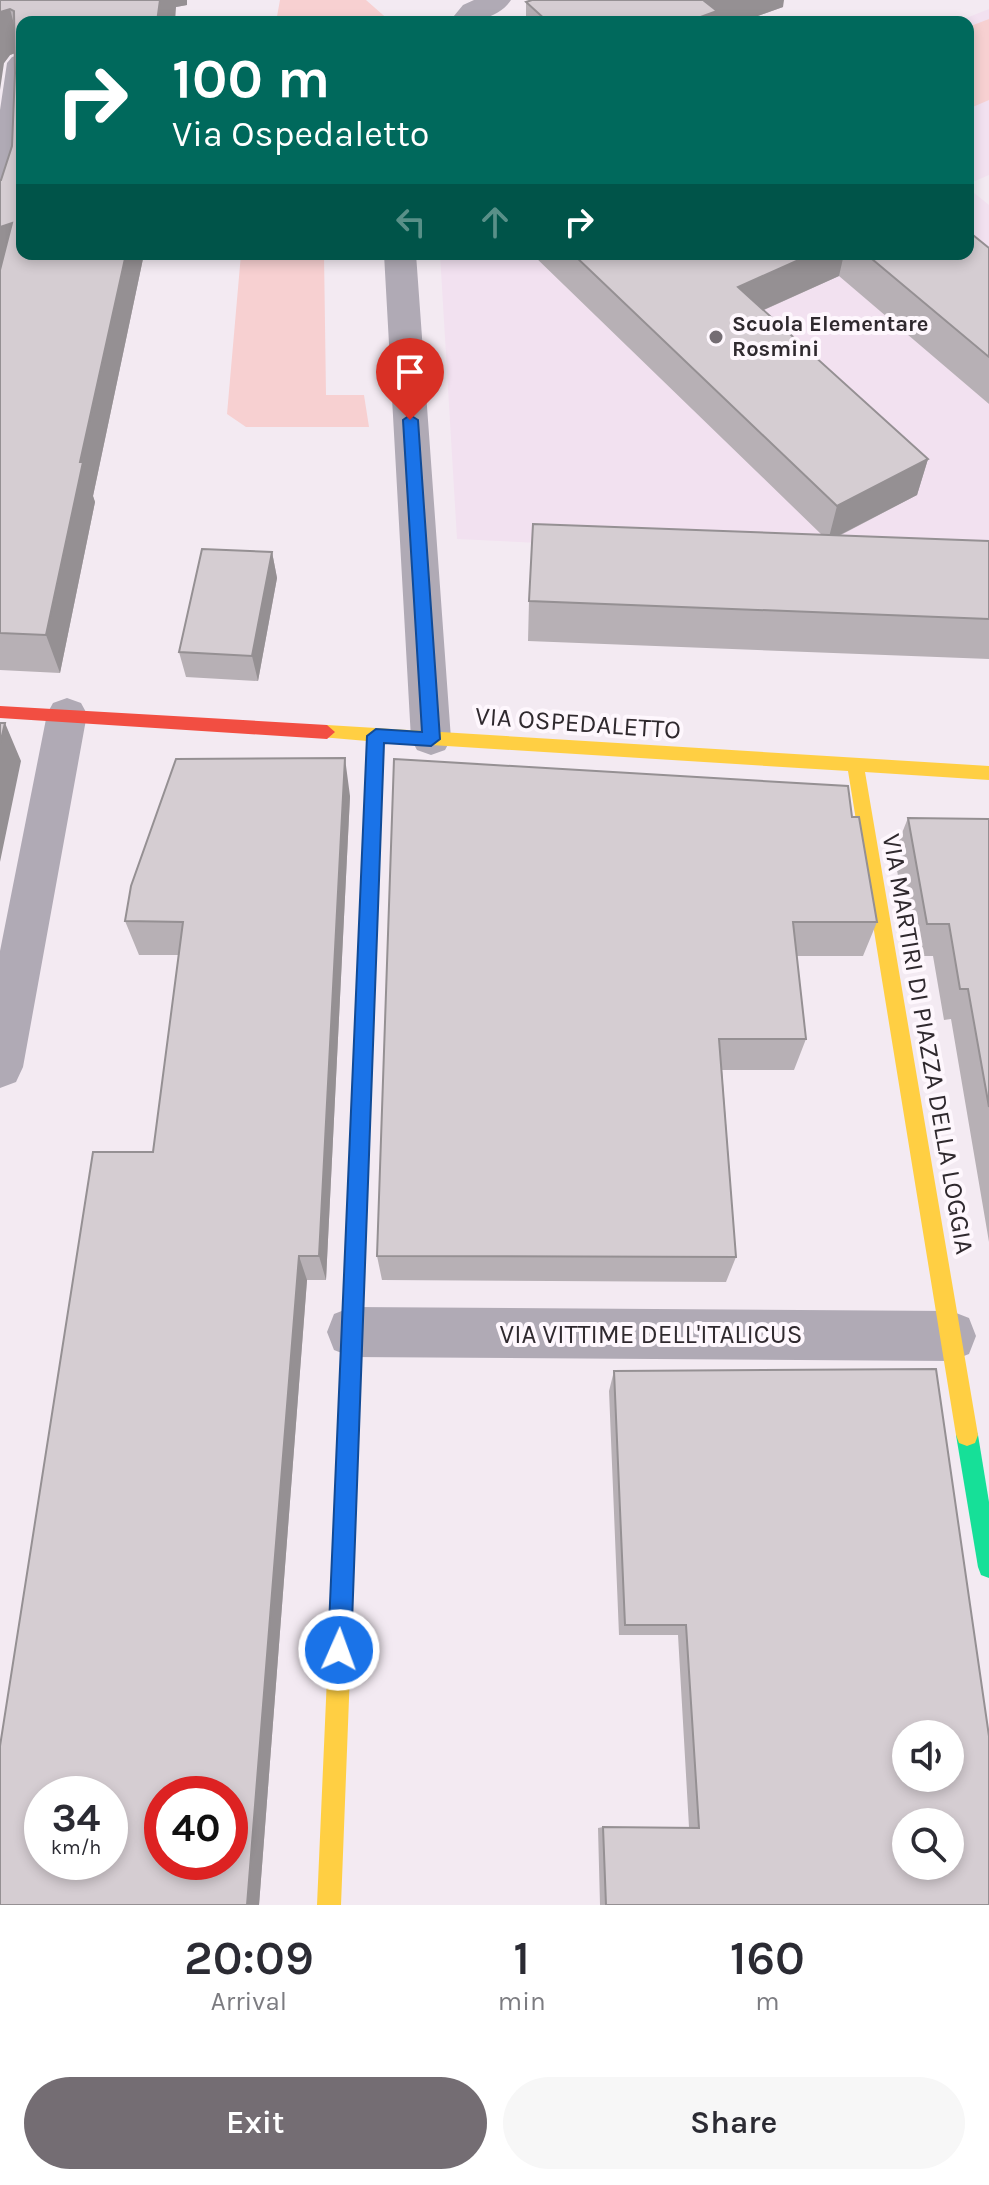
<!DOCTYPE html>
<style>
body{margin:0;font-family:Karla,sans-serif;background:#f7f7f7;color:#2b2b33;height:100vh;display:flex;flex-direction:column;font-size:30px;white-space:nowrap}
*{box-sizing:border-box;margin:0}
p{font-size:26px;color:#7c7c81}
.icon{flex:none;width:44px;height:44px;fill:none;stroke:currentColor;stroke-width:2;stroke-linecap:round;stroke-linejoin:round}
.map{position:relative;height:1905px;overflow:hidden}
.details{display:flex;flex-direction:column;background:#fff;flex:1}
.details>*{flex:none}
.top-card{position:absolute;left:16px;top:16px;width:958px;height:244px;border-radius:16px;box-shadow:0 4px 12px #0003;background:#00695c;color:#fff;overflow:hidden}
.buttons{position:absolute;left:892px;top:1720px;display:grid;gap:16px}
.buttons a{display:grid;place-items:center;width:72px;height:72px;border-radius:50%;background:#fff;box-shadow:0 4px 12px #0003;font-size:40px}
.speed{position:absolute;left:24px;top:1776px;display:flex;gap:16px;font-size:40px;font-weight:700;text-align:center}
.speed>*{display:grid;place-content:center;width:104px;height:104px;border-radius:50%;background:#fff;box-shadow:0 4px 12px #0003;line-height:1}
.speed small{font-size:20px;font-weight:400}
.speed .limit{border:12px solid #d22;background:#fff;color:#111}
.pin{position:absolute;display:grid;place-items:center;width:68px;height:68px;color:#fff;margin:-82px -34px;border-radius:50% 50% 50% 0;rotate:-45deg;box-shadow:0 0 8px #0007}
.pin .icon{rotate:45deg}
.me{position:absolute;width:88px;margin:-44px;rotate:2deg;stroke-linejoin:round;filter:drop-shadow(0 0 6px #0008)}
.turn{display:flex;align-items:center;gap:28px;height:168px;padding:0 24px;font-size:36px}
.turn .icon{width:104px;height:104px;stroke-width:2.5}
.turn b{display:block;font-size:56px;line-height:68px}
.lanes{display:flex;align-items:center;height:76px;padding:0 24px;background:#0003;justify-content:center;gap:40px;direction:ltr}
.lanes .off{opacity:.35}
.eta{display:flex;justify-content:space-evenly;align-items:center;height:136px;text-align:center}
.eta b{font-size:48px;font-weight:600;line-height:56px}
.cta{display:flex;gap:16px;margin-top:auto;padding:16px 24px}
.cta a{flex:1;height:92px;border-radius:48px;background:#746d73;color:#fff;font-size:32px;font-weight:600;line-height:92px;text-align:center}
.cta a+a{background:#f7f7f7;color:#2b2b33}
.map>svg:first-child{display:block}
</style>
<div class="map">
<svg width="989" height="1905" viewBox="0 0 989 1905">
<rect width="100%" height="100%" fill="#f3eaf2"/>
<path fill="#f2e1f0" d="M 989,9 L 989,175 L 968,184 L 968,22 L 956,22 Z
M 968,188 L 989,205 L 989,565 L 457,539 L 440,254 L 968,254 Z"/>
<path fill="#f7d0d1" d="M 280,0 L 366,0 L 391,22 L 276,22 Z
M 989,19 L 989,100 L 968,109 L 968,27 Z
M 241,254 L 324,254 L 326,395 L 364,395 L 369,427 L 246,427 L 227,414 Z"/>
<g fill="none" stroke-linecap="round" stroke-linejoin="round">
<path fill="#b0aab5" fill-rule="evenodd" d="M 474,0 L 511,0 C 498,20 470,22 449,22 L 463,5 Z
M 22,54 C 22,91 30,193 11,221 L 0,224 L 0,110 L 7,63 L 12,57 Z
M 384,254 L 416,254 L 451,739 L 445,750 L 431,755 L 417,750 L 411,739 Z
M 67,698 L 81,703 L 87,714 L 23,1067 L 16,1082 L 0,1088 L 0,951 L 47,714 L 53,703 Z
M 352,1307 L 951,1311 L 969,1318 L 976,1336 L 969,1354 L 951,1361 L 352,1357 L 334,1350 L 327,1332 L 334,1314 Z"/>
<path fill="#16e098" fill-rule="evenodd" d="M 967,1424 L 975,1427 L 978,1435 L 989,1502 L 989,1578 L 981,1575 L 978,1567 L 956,1435 L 959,1427 Z"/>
<path fill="#ffcf43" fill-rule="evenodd" d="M 327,725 L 989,766 L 989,780 L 865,772 L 978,1435 L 975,1443 L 967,1446 L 959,1443 L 956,1435 L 848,771 L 384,742 L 374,999 L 371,1005 L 365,1007 L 359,1005 L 356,999 L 367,741 L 321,737 L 319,732 Z
M 345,1507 L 353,1510 L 356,1518 L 341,1905 L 317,1905 L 334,1518 L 337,1510 Z"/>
<path fill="#f24e42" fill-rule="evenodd" d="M 0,706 L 327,725 L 335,732 L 327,739 L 0,718 Z
M 365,991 L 371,993 L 374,999 L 356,1518 L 353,1526 L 345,1529 L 337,1526 L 334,1518 L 356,999 L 359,993 Z"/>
</g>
<path fill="#b7b0b5" d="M 0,0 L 187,0 L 187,5 L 176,7 L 22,254 L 144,254 L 93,496 L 95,502 L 60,673 L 0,670 L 0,180 L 1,180 L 12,146 L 15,73 L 15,53 L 10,55 L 4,63 Z
M 526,2 L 783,7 L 741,22 L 526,22 Z
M 989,248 L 989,404 L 839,276 L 764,310 L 928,459 L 917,495 L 839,536 L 989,541 L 989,659 L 528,641 L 529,601 L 822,535 L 532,254 L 968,254 Z
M 272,552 L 277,578 L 258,681 L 186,677 L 179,652 Z
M 350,796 L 326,1280 L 307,1280 L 259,1905 L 0,1905 L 153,1152 L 179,955 L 139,955 L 125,921 Z
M 852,817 L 877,922 L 863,956 L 796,956 L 806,1039 L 794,1070 L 722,1070 L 736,1257 L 726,1282 L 382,1280 L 377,1256 Z
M 908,818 L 989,819 L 989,1242 L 951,1019 L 944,1020 L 933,956 L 912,956 L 894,853 Z
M 614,1371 L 989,1905 L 600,1905 L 598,1828 L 603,1827 L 689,1827 L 678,1635 L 619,1635 L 609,1391 Z"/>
<path fill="#959093" d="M 160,0 L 187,0 L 187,5 L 176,7 L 175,22 L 157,22 Z
M 702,0 L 784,0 L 783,7 L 741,22 L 687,22 Z
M 10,9 L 21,51 L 10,55 L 4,63 L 0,90 L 0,12 Z
M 12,223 L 0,274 L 0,227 Z
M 126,254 L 144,254 L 93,496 L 95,502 L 60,673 L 46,635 L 80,462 Z
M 812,254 L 844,254 L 839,276 L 732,324 L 738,287 Z
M 928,459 L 917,495 L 828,541 L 837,506 Z
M 272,552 L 277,578 L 258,681 L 252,656 Z
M 5,723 L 21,761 L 0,862 L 0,744 Z
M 345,758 L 350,796 L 326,1280 L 319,1256 Z
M 299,1256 L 307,1280 L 259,1905 L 247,1905 Z"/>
<path fill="#d5cdd2" stroke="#959093" stroke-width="2" fill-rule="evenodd" d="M 0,0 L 160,0 L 157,22 L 22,22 L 22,254 L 126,254 L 80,462 L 83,462 L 46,635 L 0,633 L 0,270 L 12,223 L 0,227 L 0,180 L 1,180 L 12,146 L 15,73 L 14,11 L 10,9 L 0,12 Z
M 532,0 L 703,0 L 717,11 L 687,22 L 641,22 L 640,21 L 636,22 L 548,22 L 526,2 Z
M 968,231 L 989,248 L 989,357 L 866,254 L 968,254 Z
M 573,254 L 812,254 L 738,287 L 928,459 L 837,506 Z
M 533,524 L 989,541 L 989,619 L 529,601 Z
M 202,549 L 272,552 L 252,656 L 179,652 Z
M 0,723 L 5,723 L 0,744 Z
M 345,758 L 319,1256 L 299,1256 L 247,1905 L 0,1905 L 0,1746 L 93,1152 L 153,1152 L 183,922 L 125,921 L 131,886 L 176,759 ZM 42,1794 L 110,1794 L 110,1862 L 42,1862 ZM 162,1794 L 230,1794 L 230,1862 L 162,1862 Z
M 394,759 L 848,786 L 852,817 L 859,817 L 877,922 L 793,922 L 806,1039 L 719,1039 L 736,1257 L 377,1256 Z
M 908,818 L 989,819 L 989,1107 L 968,989 L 960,989 L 949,924 L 927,924 Z
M 936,1369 L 989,1736 L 989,1905 L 606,1905 L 603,1827 L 699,1828 L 686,1625 L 625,1625 L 614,1371 ZM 906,1734 L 950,1734 L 950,1778 L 906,1778 ZM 906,1822 L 950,1822 L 950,1866 L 906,1866 Z"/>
<path fill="#1a73e8" stroke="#114b97" stroke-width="2" d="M 410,415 L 418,420 L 440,739 L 431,746 L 384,743 L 351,1650 L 348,1658 L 339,1662 L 331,1658 L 328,1650 L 367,736 L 376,729 L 422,732 L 403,420 Z"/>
<circle fill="#746d73" stroke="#fef7fd" stroke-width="3" cx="716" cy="337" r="8"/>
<g text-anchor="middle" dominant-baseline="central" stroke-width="8" stroke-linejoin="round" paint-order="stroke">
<g font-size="22" font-weight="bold" fill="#2f292e" stroke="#fef7fd" text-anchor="start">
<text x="732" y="324">Scuola Elementare<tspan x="732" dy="25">Rosmini</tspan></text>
</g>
<g font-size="26" fill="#2f292e" stroke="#fef7fd">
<text transform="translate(578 723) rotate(4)">VIA OSPEDALETTO</text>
<text transform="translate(928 1044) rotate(80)">VIA MARTIRI DI PIAZZA DELLA LOGGIA</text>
<text x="651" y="1334">VIA VITTIME DELL'ITALICUS</text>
</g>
</g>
</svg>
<div class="buttons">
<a><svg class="icon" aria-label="sound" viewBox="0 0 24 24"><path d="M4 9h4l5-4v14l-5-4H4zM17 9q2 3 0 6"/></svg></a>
<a><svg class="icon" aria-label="search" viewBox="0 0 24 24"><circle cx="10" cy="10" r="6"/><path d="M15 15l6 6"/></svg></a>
</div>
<div class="speed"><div>34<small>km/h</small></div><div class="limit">40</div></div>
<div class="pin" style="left:410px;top:420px;background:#d93025"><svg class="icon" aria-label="arrive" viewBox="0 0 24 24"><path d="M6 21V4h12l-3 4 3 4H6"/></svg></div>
<svg class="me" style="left:339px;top:1650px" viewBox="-20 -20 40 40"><circle r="17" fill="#1a73e8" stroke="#fff" stroke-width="3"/><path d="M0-11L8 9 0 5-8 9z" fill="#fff"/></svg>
<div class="top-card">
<div class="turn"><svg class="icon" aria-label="right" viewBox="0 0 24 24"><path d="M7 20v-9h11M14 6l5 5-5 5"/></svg><div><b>100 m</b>Via Ospedaletto</div></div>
<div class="lanes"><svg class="icon off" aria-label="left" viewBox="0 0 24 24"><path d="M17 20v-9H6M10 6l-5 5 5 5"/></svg><svg class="icon off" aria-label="ahead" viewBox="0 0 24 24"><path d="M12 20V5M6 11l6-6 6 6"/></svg><svg class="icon" aria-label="right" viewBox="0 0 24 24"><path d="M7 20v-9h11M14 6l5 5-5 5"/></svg></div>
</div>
</div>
<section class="details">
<div class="eta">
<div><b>20:09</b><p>Arrival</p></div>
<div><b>1</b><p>min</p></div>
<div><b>160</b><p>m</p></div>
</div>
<div class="cta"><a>Exit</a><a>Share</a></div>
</section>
